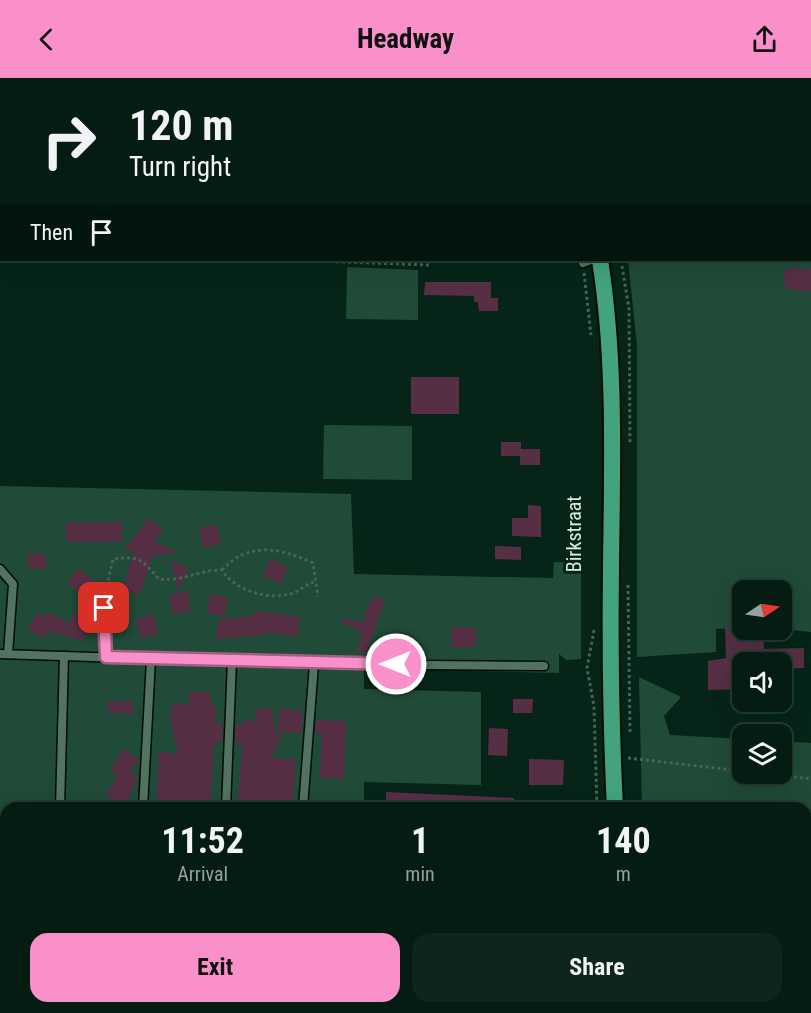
<!DOCTYPE html>
<style>
body{margin:0;font-family:"Roboto Condensed",sans-serif;background:#0d251b;color:#f1f3f6;height:100vh;display:flex;flex-direction:column;font-size:22px;white-space:nowrap}
*{box-sizing:border-box;margin:0}
p{font-size:20px;color:#97a19f}
.icon{flex:none;width:33px;height:33px;fill:none;stroke:currentColor;stroke-width:2;stroke-linecap:round;stroke-linejoin:round}
.map{position:relative;flex:1;overflow:hidden}
.side{position:absolute;left:0px;top:724px;width:812px;height:212px;display:flex;flex-direction:column;background:#041c12;border-radius:18px 18px 0 0;box-shadow:0 6px 24px #0002,0 0 0 2px #253a32}
.side>*{flex:none}
.guide{position:absolute;left:0px;top:0px;width:812px;height:183px;box-shadow:0 6px 24px #0002,0 0 0 2px #253a32;background:#041c12;color:#f1f3f6;overflow:hidden}
.needle{width:39px;rotate:77deg}
.fabs{position:absolute;left:732px;top:502px;display:grid;gap:12px}
.fabs a{display:grid;place-items:center;width:60px;height:60px;border-radius:12px;background:#041c12;box-shadow:0 6px 24px #0002,0 0 0 2px #253a32;font-size:30px}
.pin{position:absolute;display:grid;place-items:center;width:51px;height:51px;color:#fff;margin:-26px;border-radius:12px;box-shadow:0 3px 9px #0006}
.me{position:absolute;width:66px;margin:-33px;rotate:270deg;stroke-linejoin:round;filter:drop-shadow(0 0 4px #0008)}
.turn{display:flex;align-items:center;gap:21px;height:126px;padding:0 30px;font-size:27px}
.turn .icon{width:78px;height:78px;stroke-width:2.5}
.turn b{display:block;font-size:42px;line-height:51px}
.then{display:flex;align-items:center;height:57px;padding:0 30px;background:#0003;gap:12px;font-size:22px}
.eta{display:flex;justify-content:space-evenly;align-items:center;height:102px;text-align:center}
.eta b{font-size:36px;font-weight:700;line-height:42px}
.button{display:flex;gap:12px;margin-top:auto;padding:12px 30px}
.button a{flex:1;height:69px;border-radius:18px;background:#f990ca;color:#111;font-size:24px;font-weight:700;line-height:69px;text-align:center}
.button a+a{background:#0d251b;color:#f1f3f6}
header{display:flex;justify-content:space-between;align-items:center;height:78px;padding:0 30px;background:#f990ca;color:#111;font-size:27px;font-weight:700}
.map>svg:first-child{display:block}
</style>
<header><svg class="icon" aria-label="back" viewBox="0 0 24 24"><path d="M15 5l-7 7 7 7"/></svg>Headway<svg class="icon" aria-label="share" viewBox="0 0 24 24"><path d="M12 15V3M7 8l5-5 5 5M5 13v7h14v-7"/></svg></header>
<div class="map">
<svg width="811" height="935" viewBox="0 0 811 935">
<rect width="100%" height="100%" fill="#062518"/>
<path fill="#204b38" d="M 628,182 L 811,185 L 811,554 L 782,551 L 782,513 L 742,513 L 742,550 L 716,551 L 716,574 L 637,579 L 637,267 Z
M 347,189 L 418,192 L 418,242 L 346,241 Z
M 324,347 L 412,348 L 412,402 L 323,401 Z
M 0,408 L 351,416 L 354,496 L 553,500 L 554,484 L 581,485 L 581,581 L 566,582 L 559,576 L 559,595 L 364,590 L 364,611 L 481,614 L 481,707 L 364,704 L 364,730 L 6,730 L 6,869 L 0,869 Z
M 639,599 L 681,619 L 664,638 L 670,657 L 742,661 L 742,696 L 782,696 L 782,663 L 811,665 L 811,921 L 806,921 L 806,730 L 642,730 Z"/>
<path fill="#562f45" d="M 787,190 L 811,191 L 811,213 L 786,211 L 783,198 Z
M 425,204 L 491,204 L 491,220 L 498,220 L 498,233 L 479,233 L 478,224 L 474,224 L 474,218 L 424,217 Z
M 411,299 L 459,299 L 459,336 L 411,336 Z
M 501,364 L 521,364 L 521,371 L 540,371 L 540,387 L 520,387 L 520,378 L 501,378 Z
M 528,427 L 541,428 L 541,459 L 512,458 L 512,440 L 528,440 Z
M 149,440 L 163,452 L 154,463 L 177,474 L 152,479 L 140,517 L 123,511 L 134,473 L 123,473 Z
M 66,444 L 122,444 L 122,464 L 66,464 Z
M 217,447 L 221,466 L 203,470 L 199,450 Z
M 495,468 L 521,469 L 521,482 L 495,481 Z
M 28,474 L 46,477 L 46,491 L 27,490 Z
M 270,481 L 288,489 L 281,506 L 263,498 Z
M 171,482 L 189,491 L 178,513 Z
M 78,490 L 94,502 L 83,517 L 67,505 Z
M 187,513 L 191,533 L 173,537 L 169,517 Z
M 210,516 L 228,519 L 225,538 L 207,535 Z
M 374,518 L 385,522 L 366,576 L 357,573 L 362,554 L 340,543 L 341,541 L 365,544 L 366,540 L 363,539 Z
M 260,533 L 300,539 L 297,559 L 263,554 L 263,557 L 216,561 L 218,542 L 254,538 L 253,534 Z
M 47,534 L 70,545 L 73,535 L 90,540 L 83,563 L 48,553 L 44,560 L 28,552 L 37,535 L 45,539 Z
M 153,536 L 158,556 L 140,560 L 136,541 Z
M 742,548 L 742,552 L 763,552 L 764,571 L 804,570 L 804,590 L 782,591 L 782,585 L 742,585 L 742,611 L 708,612 L 708,583 L 726,580 L 725,549 Z
M 452,549 L 476,550 L 475,569 L 451,570 Z
M 189,613 L 209,614 L 213,629 L 216,628 L 215,645 L 223,645 L 222,664 L 214,663 L 210,730 L 156,730 L 159,674 L 178,676 L 170,640 L 172,625 L 189,626 Z
M 513,621 L 533,621 L 532,635 L 513,635 Z
M 107,623 L 133,624 L 133,636 L 107,634 Z
M 256,630 L 272,631 L 275,655 L 283,655 L 271,680 L 296,681 L 292,730 L 237,730 L 243,665 L 235,665 L 236,646 L 243,646 L 243,642 L 255,643 Z
M 280,631 L 302,633 L 302,655 L 277,653 Z
M 316,642 L 346,643 L 344,701 L 320,700 L 322,656 L 315,656 Z
M 489,650 L 508,651 L 507,678 L 488,677 Z
M 123,671 L 138,680 L 130,694 L 138,700 L 124,729 L 106,718 L 118,698 L 110,693 Z
M 529,681 L 564,682 L 563,707 L 529,707 Z
M 386,714 L 514,720 L 514,730 L 386,730 Z"/>
<g fill="none" stroke-linecap="round" stroke-linejoin="round">
<g stroke="#000d05" stroke-width="11">
<path id="service" d="M 583,185 L 591,182
M 0,491 L 13,506 L 8,576
M 104,530 L 106,579
M 0,576 L 314,586 L 544,588
M 60,730 L 64,578
M 143,730 L 151,581
M 226,730 L 232,583
M 303,730 L 314,586
M 0,788 L 6,788"/>
</g>
<g stroke="#000d05" stroke-width="20">
<path id="minor" d="M 747,930 L 811,931
M 611,932 L 632,930"/>
</g>
<g stroke="#000d05" stroke-width="20">
<path id="primary" d="M 564,0 L 564,2
M 600,182 C 616,284 612,386 611,490 C 610,570 611,651 615,730
M 632,930 L 633,935"/>
</g>
<path stroke="#486357" stroke-width="3" stroke-dasharray="3 3" stroke-linecap="butt" d="M 546,0 L 546,2
M 0,174 L 2,174
M 288,182 L 429,187
M 621,182 L 629,231 L 630,366
M 584,195 L 591,257
M 222,492 C 248,463 281,470 313,485 L 318,518
M 628,507 L 630,654
M 104,520 L 113,481 C 140,478 141,481 159,501 C 182,504 199,492 222,492 C 235,513 269,523 293,515 C 301,512 306,506 314,504
M 594,552 L 587,590 L 594,628 L 597,730
M 628,680 L 742,693
M 770,696 L 811,701"/>
<use href="#service" stroke="#527262" stroke-width="8"/>
<use href="#minor" stroke="#527262" stroke-width="16"/>
<use href="#primary" stroke="#43a37c" stroke-width="16"/>
</g>
<g fill="none" stroke-linecap="round" stroke-linejoin="round">
<g stroke="#a25e83" stroke-width="15">
<path id="route" d="M 104,530 L 106,579 L 396,586"/>
</g>
<use href="#route" stroke="#f990ca" stroke-width="10"/>
</g>
<g text-anchor="middle" dominant-baseline="central" stroke-width="6" stroke-linejoin="round" paint-order="stroke">
<g font-size="20" fill="#daebe2" stroke="#062518">
<text transform="translate(574 456) rotate(-90)">Birkstraat</text>
</g>
</g>
</svg>
<div class="fabs">
<a><svg class="needle" viewBox="-14 -14 28 28"><path d="M0-13l5 13h-10z" fill="#e53935"/><path d="M0 13l5-13h-10z" fill="#97a19f"/></svg></a>
<a><svg class="icon" aria-label="sound" viewBox="0 0 24 24"><path d="M4 9h4l5-4v14l-5-4H4zM17 9q2 3 0 6"/></svg></a>
<a><svg class="icon" aria-label="layers" viewBox="0 0 24 24"><path d="M12 4l9 5-9 5-9-5zM3 14l9 5 9-5"/></svg></a>
</div>
<div class="pin" style="left:104px;top:530px;background:#d93025"><svg class="icon" aria-label="arrive" viewBox="0 0 24 24"><path d="M6 21V4h12l-3 4 3 4H6"/></svg></div>
<svg class="me" style="left:396px;top:586px" viewBox="-20 -20 40 40"><circle r="17" fill="#f990ca" stroke="#fff" stroke-width="3"/><path d="M0-11L8 9 0 5-8 9z" fill="#fff"/></svg>
<div class="guide">
<div class="turn"><svg class="icon" aria-label="right" viewBox="0 0 24 24"><path d="M7 20v-9h11M14 6l5 5-5 5"/></svg><div><b>120 m</b>Turn right</div></div>
<div class="then">Then<svg class="icon" aria-label="arrive" viewBox="0 0 24 24"><path d="M6 21V4h12l-3 4 3 4H6"/></svg></div>
</div>
<section class="side">
<div class="eta">
<div><b>11:52</b><p>Arrival</p></div>
<div><b>1</b><p>min</p></div>
<div><b>140</b><p>m</p></div>
</div>
<div class="button"><a>Exit</a><a>Share</a></div>
</section>
</div>
